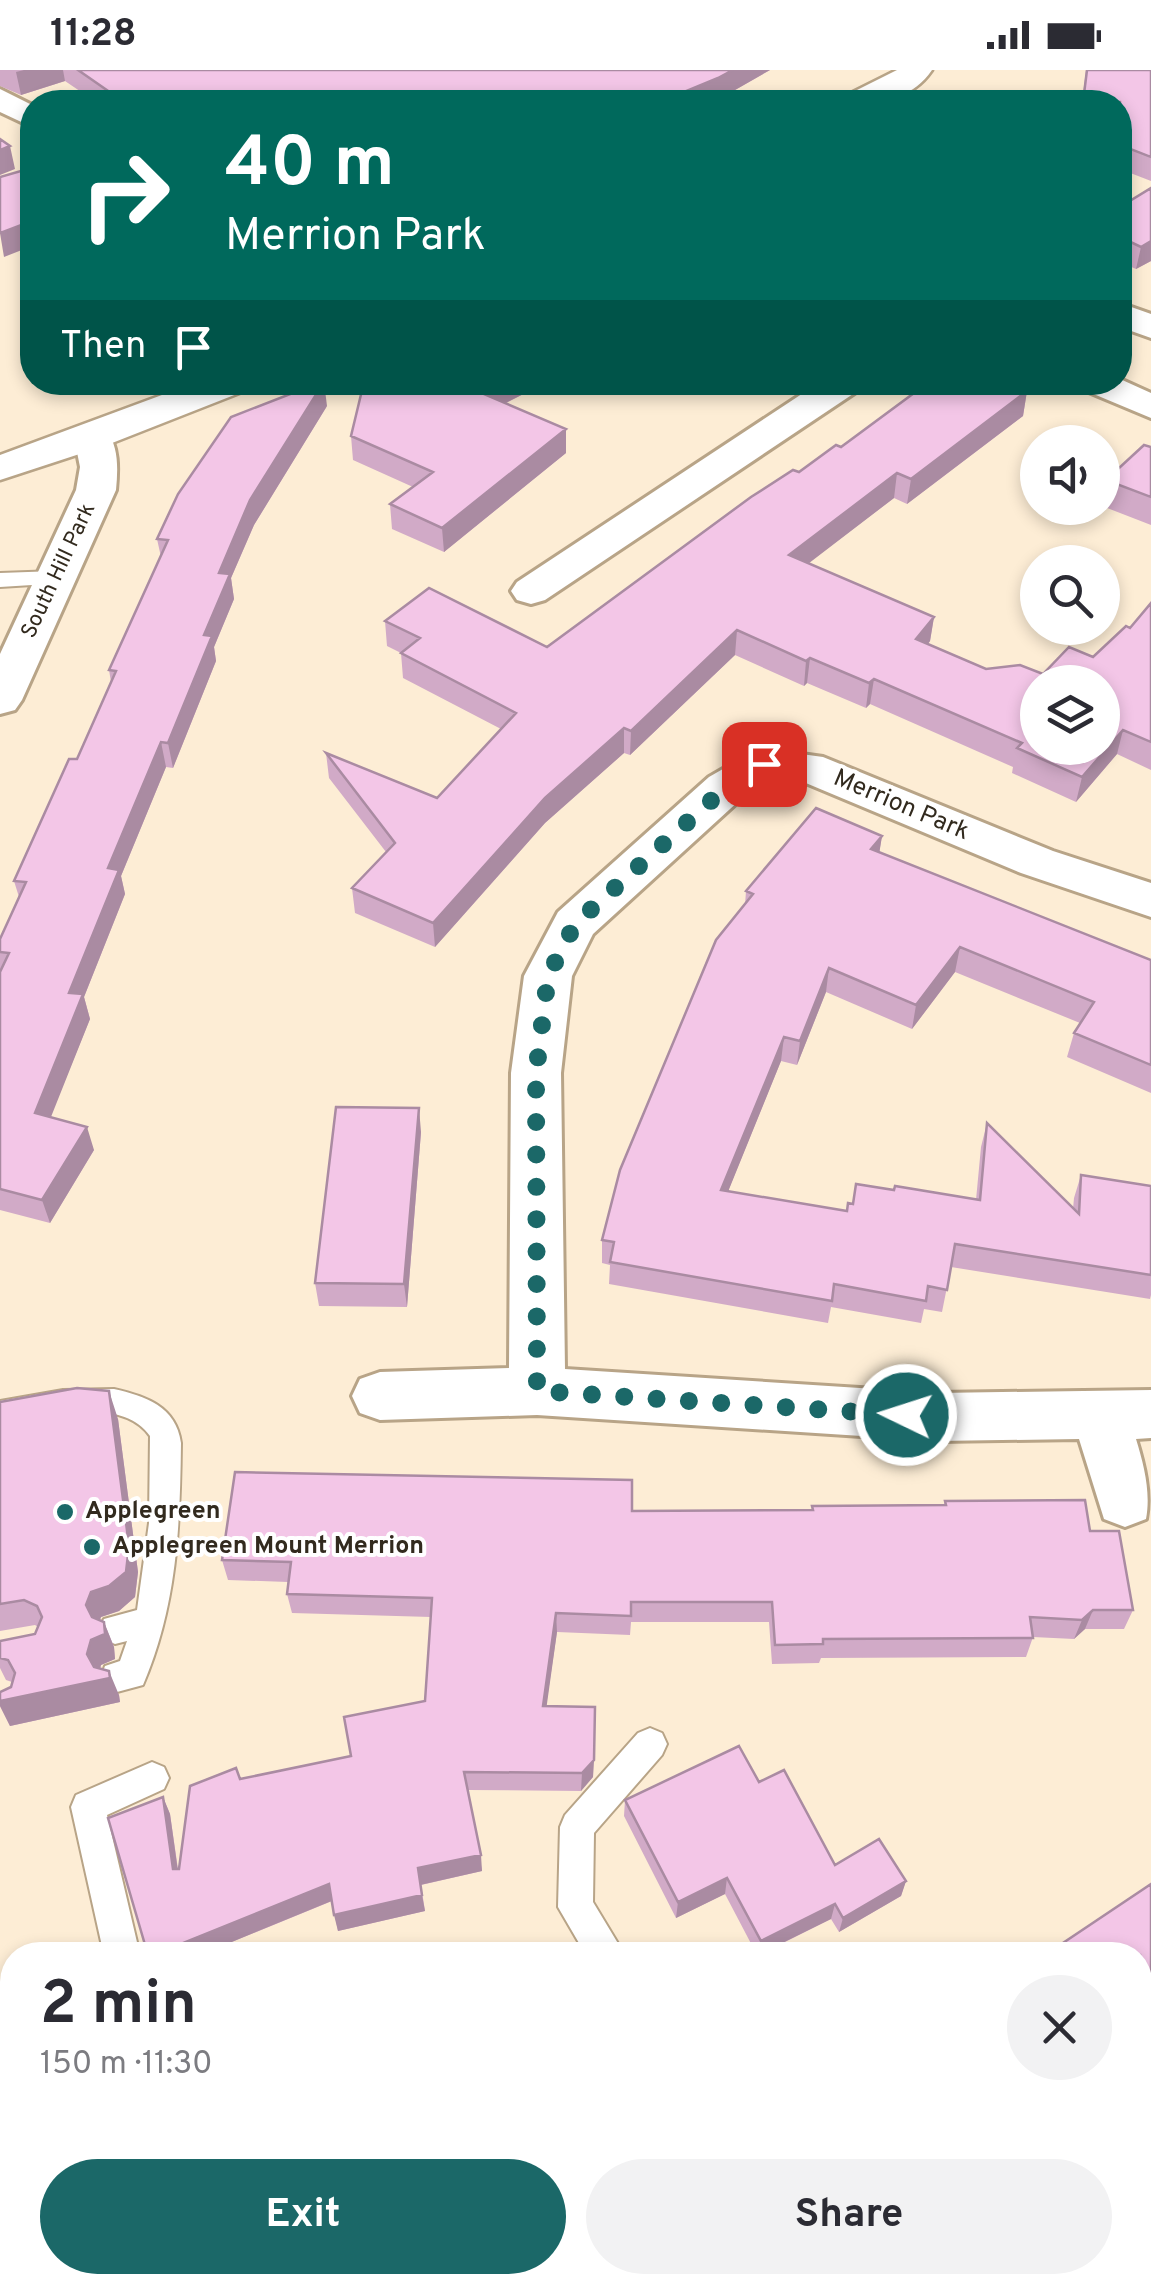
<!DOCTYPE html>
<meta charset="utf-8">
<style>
body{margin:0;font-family:Overpass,sans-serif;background:#f2f2f3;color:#2b2b33;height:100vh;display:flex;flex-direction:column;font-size:38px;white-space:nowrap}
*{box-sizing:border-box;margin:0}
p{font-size:32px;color:#7c7c81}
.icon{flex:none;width:55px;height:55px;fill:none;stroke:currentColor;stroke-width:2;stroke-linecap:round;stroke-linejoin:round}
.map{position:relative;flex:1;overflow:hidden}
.drawer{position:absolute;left:0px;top:1872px;width:1152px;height:352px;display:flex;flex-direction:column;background:#fff;border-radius:40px 40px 0 0;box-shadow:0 5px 15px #0003}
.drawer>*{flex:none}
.banner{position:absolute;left:20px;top:20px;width:1112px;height:305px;border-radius:40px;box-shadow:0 5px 15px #0003;background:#00695c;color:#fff;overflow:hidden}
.fabs{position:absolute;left:1020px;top:355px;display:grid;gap:20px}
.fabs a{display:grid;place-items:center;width:100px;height:100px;border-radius:50%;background:#fff;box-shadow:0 5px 15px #0003;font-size:50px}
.pin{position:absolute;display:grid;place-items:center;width:85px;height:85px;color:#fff;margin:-42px;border-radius:20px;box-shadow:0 5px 15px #0006}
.me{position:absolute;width:110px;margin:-55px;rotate:274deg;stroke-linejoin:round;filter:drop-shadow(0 0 8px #0008)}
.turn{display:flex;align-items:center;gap:35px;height:210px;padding:0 40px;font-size:45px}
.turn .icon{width:130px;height:130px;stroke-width:2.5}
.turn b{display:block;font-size:70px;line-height:85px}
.then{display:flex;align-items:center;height:95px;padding:0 40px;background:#0003;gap:20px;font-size:38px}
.round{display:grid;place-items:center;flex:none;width:105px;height:105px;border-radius:52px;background:#f2f2f3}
.summary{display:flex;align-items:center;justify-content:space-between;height:170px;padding:0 40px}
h1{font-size:60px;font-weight:700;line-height:75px}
.action{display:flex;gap:20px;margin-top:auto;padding:20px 40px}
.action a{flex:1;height:115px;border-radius:60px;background:#1b6868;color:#fff;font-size:40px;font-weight:700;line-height:115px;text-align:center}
.action a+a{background:#f2f2f3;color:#2b2b33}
.status{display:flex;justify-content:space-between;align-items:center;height:70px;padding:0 50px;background:#fff;direction:ltr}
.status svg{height:28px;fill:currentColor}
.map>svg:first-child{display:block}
</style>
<div class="status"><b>11:28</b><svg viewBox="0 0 49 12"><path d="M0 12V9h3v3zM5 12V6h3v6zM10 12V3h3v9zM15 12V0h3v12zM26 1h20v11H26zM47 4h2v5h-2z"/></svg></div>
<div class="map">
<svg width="1151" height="2223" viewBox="0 0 1151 2223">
<rect width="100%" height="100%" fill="#fdedd5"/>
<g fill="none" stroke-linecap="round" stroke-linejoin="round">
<g stroke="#b8a487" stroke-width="4">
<path id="lane" d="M 56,501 L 64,503 L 67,508 L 64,513 L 0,517 L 0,503 Z
M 114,1319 C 145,1326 176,1336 181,1373 C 180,1457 177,1536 143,1615 L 117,1622 L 105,1618 L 101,1607 L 105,1596 L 120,1591 L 127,1571 L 115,1574 L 104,1569 L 99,1559 L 104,1549 L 137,1540 L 149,1453 L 150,1366 C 121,1324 41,1347 0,1357 L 0,1331 L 63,1320 Z
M 650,1658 L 662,1663 L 667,1674 L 662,1685 L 594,1763 L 593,1832 L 625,1885 L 586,1885 L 558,1837 L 560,1757 L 565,1745 L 638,1663 Z
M 152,1692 L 164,1697 L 169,1708 L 164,1719 L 107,1745 L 140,1885 L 104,1885 L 71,1737 L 76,1725 Z
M 108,2212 L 158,2212 L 154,2223 L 104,2223 Z"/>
</g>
<g stroke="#b8a487" stroke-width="6">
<path id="street" d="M 0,19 L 32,35 L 32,57 L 0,42 Z
M 1120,233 L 1151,244 L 1151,268 L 1120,257 Z
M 1120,309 L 1151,323 L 1151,348 L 1084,320 L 1079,312 L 1120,312 Z
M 820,312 L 864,312 L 859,320 L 545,530 L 531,534 L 517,530 L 511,521 L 517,512 Z
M 93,356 L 106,359 C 119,377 118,399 116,420 L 22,630 L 15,640 L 0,644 L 0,584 L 76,420 L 80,397 L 74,367 L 80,359 Z
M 765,679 L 823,687 L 1053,781 L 1151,813 L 1151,847 L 1021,803 L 801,711 L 773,709 L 741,729 L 593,864 L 572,906 L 561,1003 L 565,1299 L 938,1323 L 1151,1320 L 1151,1368 L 1136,1369 C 1144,1395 1151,1423 1146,1449 L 1125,1457 L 1104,1449 L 1079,1369 L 938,1371 L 537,1345 L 380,1350 L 360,1343 L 352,1326 L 360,1309 L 380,1302 L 509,1298 L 511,1003 L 524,906 L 558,842 L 709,707 L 749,684 Z
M 835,2212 L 910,2212 L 914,2223 L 840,2223 Z"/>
</g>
<g stroke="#b8a487" stroke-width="5">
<path id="secondary" d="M 897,0 L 932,0 C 911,31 877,34 843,32 L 847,25 Z
M 197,312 L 252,312 L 247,320 L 107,375 L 0,410 L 0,385 Z"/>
</g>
<use href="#lane" fill="#fff" fill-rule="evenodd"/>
<use href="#street" fill="#fff" fill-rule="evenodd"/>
<use href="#secondary" fill="#fff" fill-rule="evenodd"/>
</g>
<path fill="#d1aac7" d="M 0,0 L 770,0 L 714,32 L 96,32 L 65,11 L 21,25 L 0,16 Z
M 1086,0 L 1151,0 L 1151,111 L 1120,99 L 1120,32 L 1082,32 Z
M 1151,118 L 1151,191 L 1136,199 L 1120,192 L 1120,137 Z
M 364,312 L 547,312 L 506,333 L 566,359 L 566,383 L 444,482 L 392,459 L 390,434 L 413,417 L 353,390 L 351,366 Z
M 1015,312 L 1014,316 L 1027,321 L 1023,346 L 907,434 L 894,428 L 808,493 L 934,547 L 930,571 L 928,574 L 986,599 L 1043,604 L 1093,587 L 1130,558 L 1151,533 L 1151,700 L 1117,684 L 1076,732 L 1012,703 L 1013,697 L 870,634 L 866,638 L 807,613 L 804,616 L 735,585 L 630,685 L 624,683 L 545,753 L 435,877 L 355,843 L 352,818 L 386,782 L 329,708 L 326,683 L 437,728 L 501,659 L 403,608 L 401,583 L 387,576 L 385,551 L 547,577 L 799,402 L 841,377 L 912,324 L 913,317 Z
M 327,336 L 254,455 L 231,508 L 234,529 L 214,577 L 216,591 L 173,698 L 166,697 L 121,806 L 125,824 L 84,927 L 90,949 L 50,1047 L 94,1080 L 50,1153 L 0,1140 L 0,869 L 19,827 L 14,811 L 77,689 L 111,612 L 109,600 L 161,487 L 157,469 Z
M 1151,377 L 1151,455 L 1102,436 L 1102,427 L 1106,410 Z
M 882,766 L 879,783 L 1151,890 L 1151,1023 L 1067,987 L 1074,963 L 1080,953 L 955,902 L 912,959 L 826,922 L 797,995 L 781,991 L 728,1121 L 847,1141 L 853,1134 L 894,1120 L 976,1130 L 981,1077 L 987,1053 L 1073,1139 L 1074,1128 L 1081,1105 L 1151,1116 L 1151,1225 L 1150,1229 L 951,1197 L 942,1242 L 924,1239 L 921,1253 L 831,1237 L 828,1253 L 609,1214 L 610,1195 L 602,1193 L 602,1170 L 745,835 L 746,821 Z
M 421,1062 L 407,1237 L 319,1236 L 315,1213 Z
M 0,1332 L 118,1349 L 138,1502 L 135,1527 L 119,1541 L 101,1547 L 99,1551 L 104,1552 L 114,1577 L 115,1589 L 101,1595 L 100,1599 L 119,1625 L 120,1632 L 10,1656 L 0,1636 L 0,1622 L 11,1617 L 12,1612 L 6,1610 L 0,1598 L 0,1571 L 35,1564 L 38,1557 L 35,1555 L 0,1561 Z
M 945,1431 L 1090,1461 L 1133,1540 L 1124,1559 L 1085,1559 L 1074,1569 L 1033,1567 L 1026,1587 L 821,1588 L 819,1593 L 772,1594 L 769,1552 L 631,1552 L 630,1565 L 557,1562 L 546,1636 L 595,1637 L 593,1707 L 581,1721 L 468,1720 L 482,1801 L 421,1815 L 425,1841 L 338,1861 L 332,1831 L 200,1885 L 148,1885 L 163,1727 L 170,1744 L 178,1799 L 240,1709 L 351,1686 L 425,1631 L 431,1547 L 292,1543 L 287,1524 L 288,1512 L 228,1510 L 222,1490 L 632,1441 L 812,1440 L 944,1435 Z
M 759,1712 L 835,1795 L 906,1811 L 901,1826 L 839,1862 L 831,1849 L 759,1885 L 757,1885 L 725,1824 L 676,1848 L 624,1746 L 625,1730 Z
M 914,2212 L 934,2212 L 917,2221 Z"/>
<path fill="#aa8ba2" d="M 24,0 L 63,0 L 65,11 L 21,25 L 16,2 Z
M 733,0 L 770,0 L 714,32 L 660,32 Z
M 10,76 L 15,99 L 0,105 L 0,80 Z
M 32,151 L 32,176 L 4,187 L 0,163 Z
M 1151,171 L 1151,191 L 1136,199 L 1141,177 Z
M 324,312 L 327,336 L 254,455 L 231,508 L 234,529 L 214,577 L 216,591 L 173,698 L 168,673 L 204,565 L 219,503 L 250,430 Z
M 499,312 L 547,312 L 480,346 L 479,322 Z
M 1027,321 L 1023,346 L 907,434 L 911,409 Z
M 566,359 L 566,383 L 444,482 L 442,458 Z
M 897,403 L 894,428 L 787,510 L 789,485 Z
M 934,547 L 930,571 L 912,594 L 916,569 Z
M 737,560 L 735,585 L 630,685 L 631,661 Z
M 810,588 L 807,613 L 804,616 L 806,591 Z
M 874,609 L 870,634 L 866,638 L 869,613 Z
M 624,658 L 624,683 L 545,753 L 435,877 L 433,853 L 545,728 Z
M 1123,660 L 1117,684 L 1076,732 L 1082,707 Z
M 161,672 L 166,697 L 121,806 L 125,824 L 84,927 L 90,949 L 43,1067 L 35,1043 L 69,923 L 108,798 Z
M 882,766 L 878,791 L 871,779 Z
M 960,877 L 955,902 L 912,959 L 916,935 Z
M 829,898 L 826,922 L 797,995 L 800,971 Z
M 784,967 L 781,991 L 719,1144 L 721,1120 Z
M 419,1038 L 421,1062 L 407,1237 L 404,1214 Z
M 87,1057 L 94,1080 L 50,1153 L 42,1130 Z
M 109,1321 L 118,1349 L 138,1502 L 135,1527 L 119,1541 L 101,1547 L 96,1561 L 86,1535 Z
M 1093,1540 L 1085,1559 L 1074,1569 L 1082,1550 Z
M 556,1543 L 557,1562 L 544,1655 L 543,1636 Z
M 104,1552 L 114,1577 L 115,1589 L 101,1595 L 97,1608 L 87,1584 L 91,1570 Z
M 109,1601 L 119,1625 L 120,1632 L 10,1656 L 0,1636 L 0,1631 Z
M 594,1690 L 593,1707 L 581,1721 L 582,1703 Z
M 163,1727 L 170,1744 L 180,1816 L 173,1799 Z
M 481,1785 L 482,1801 L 420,1815 L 418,1798 Z
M 727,1808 L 725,1824 L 676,1848 L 678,1832 Z
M 906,1811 L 901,1826 L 839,1862 L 843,1848 Z
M 329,1814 L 334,1830 L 200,1885 L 184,1885 L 183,1873 Z
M 422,1825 L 425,1841 L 338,1861 L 334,1845 Z
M 835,1834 L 831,1849 L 758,1885 L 761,1871 Z
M 1151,2025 L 1151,2035 L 1140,2043 L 1140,2032 Z
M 763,2212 L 783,2212 L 768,2223 L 748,2223 Z
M 923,2212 L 934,2212 L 917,2221 Z"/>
<path fill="#f3c6e7" stroke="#aa8ba2" stroke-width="2.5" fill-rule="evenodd" d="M 78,0 L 733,0 L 718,8 L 660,32 L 124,32 Z
M 1087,0 L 1151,0 L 1151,87 L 1120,75 L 1120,32 L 1083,32 Z
M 0,69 L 10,76 L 0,80 Z
M 31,91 L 32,92 L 32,151 L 0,163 L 0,107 L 28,99 Z
M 1151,118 L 1151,171 L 1141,177 L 1120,167 L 1120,137 Z
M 321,312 L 324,312 L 250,430 L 219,503 L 230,504 L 204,565 L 212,566 L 168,673 L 161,672 L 108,798 L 119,800 L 69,923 L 83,924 L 35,1043 L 87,1057 L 42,1130 L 0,1119 L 0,902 L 9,883 L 0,882 L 0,869 L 26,812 L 14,811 L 69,689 L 77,689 L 116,601 L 109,600 L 168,470 L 157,469 L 178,424 L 231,347 Z
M 364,312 L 499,312 L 479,322 L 566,359 L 442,458 L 390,434 L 433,402 L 351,366 Z
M 919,312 L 1009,312 L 1007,314 L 1027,321 L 911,409 L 897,403 L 789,485 L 934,547 L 916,569 L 986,599 L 1020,595 L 1043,604 L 1069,577 L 1093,587 L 1126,556 L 1130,558 L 1151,533 L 1151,672 L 1123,660 L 1082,707 L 1017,678 L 1022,673 L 874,609 L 869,613 L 810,588 L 806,591 L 737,560 L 631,661 L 624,658 L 545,728 L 433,853 L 352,818 L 395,773 L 326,683 L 437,728 L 516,643 L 401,583 L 420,568 L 385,551 L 429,518 L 547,577 L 751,427 L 793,400 L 799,402 L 836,375 L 841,377 L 918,320 L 913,317 ZM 1038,612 L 1102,612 L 1102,678 L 1038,678 Z
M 1144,375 L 1151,377 L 1151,427 L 1106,410 Z
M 816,738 L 882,766 L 871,779 L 1151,890 L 1151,995 L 1074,963 L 1094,932 L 960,877 L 916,935 L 829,898 L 800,971 L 784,967 L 721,1120 L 847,1141 L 848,1133 L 853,1134 L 856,1114 L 894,1120 L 895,1116 L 980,1130 L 987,1053 L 1079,1144 L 1081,1105 L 1151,1116 L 1151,1205 L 955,1174 L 947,1220 L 928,1216 L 926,1231 L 834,1214 L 832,1231 L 610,1192 L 614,1172 L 602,1170 L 620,1100 L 716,870 L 753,824 L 746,821 Z
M 336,1037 L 419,1038 L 404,1214 L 315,1213 Z
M 77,1318 L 109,1321 L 129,1476 L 126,1502 L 109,1516 L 91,1522 L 86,1535 L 92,1547 L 104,1552 L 105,1564 L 91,1570 L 87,1584 L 94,1597 L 109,1601 L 110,1608 L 0,1631 L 0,1622 L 11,1617 L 15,1603 L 8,1590 L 0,1588 L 0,1571 L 35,1564 L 42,1547 L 37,1536 L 24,1530 L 0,1534 L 0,1332 Z
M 235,1402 L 632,1410 L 632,1441 L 813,1440 L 812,1436 L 946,1435 L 945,1431 L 1085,1430 L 1090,1461 L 1119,1461 L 1133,1540 L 1093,1540 L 1082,1550 L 1030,1547 L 1033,1568 L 823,1569 L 823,1574 L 775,1575 L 772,1532 L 631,1532 L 631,1546 L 556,1543 L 543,1636 L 595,1637 L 594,1690 L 582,1703 L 464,1702 L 481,1785 L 418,1798 L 422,1825 L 334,1845 L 329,1814 L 183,1873 L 184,1885 L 148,1885 L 108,1748 L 163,1727 L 173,1799 L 179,1799 L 190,1716 L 236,1698 L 240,1709 L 351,1686 L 344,1647 L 425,1631 L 432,1528 L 287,1524 L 291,1492 L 222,1490 Z
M 739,1676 L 759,1712 L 784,1700 L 835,1795 L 879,1769 L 906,1811 L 843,1848 L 835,1834 L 761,1871 L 727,1808 L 678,1832 L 625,1730 Z
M 1151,1814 L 1151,2025 L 1140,2032 L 1140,1885 L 1045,1885 Z
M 320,2212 L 763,2212 L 748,2223 L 303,2223 Z"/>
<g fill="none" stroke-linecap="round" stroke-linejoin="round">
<path stroke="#1b6868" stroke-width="18" stroke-dasharray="0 32.4" d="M 764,694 L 725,718 L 575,854 L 548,906 L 536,1003 L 537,1321 L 906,1345"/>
</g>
<g fill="#1b6868" stroke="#fff" stroke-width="4">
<circle cx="65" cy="1442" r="10"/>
<circle cx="92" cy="1477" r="10"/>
</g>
<g text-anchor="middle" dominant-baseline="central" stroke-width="8" stroke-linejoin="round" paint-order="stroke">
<g font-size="22" fill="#322a1e" stroke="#fff">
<text transform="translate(59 501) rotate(-65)">South Hill Park</text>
</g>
<g font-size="25" fill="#322a1e" stroke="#fff">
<text transform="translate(901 736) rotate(23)">Merrion Park</text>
</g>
<g font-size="25" font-weight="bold" fill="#322a1e" stroke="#fff" text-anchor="start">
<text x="85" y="1442">Applegreen</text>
<text x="112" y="1477">Applegreen Mount Merrion</text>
</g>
</g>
</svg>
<div class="fabs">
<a><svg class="icon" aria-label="sound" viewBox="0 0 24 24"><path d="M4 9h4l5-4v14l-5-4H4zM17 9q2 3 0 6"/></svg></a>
<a><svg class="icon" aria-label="search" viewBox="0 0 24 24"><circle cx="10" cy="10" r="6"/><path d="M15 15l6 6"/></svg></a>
<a><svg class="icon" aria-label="layers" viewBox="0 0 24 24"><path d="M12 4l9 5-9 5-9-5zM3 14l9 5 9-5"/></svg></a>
</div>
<div class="pin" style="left:764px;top:694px;background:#d93025"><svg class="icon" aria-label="arrive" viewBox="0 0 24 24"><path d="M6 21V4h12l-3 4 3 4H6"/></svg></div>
<svg class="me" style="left:906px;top:1345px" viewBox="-20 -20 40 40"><circle r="17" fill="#1b6868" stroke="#fff" stroke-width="3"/><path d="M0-11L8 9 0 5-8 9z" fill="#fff"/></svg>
<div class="banner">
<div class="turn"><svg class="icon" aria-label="right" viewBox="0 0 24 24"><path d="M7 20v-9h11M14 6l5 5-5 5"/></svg><div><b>40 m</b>Merrion Park</div></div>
<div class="then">Then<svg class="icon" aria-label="arrive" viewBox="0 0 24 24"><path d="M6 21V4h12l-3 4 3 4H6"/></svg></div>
</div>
<section class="drawer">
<div class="summary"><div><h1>2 min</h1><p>150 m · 11:30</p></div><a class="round"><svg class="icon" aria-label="close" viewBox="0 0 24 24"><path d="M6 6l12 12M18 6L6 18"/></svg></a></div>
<div class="action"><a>Exit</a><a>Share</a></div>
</section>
</div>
